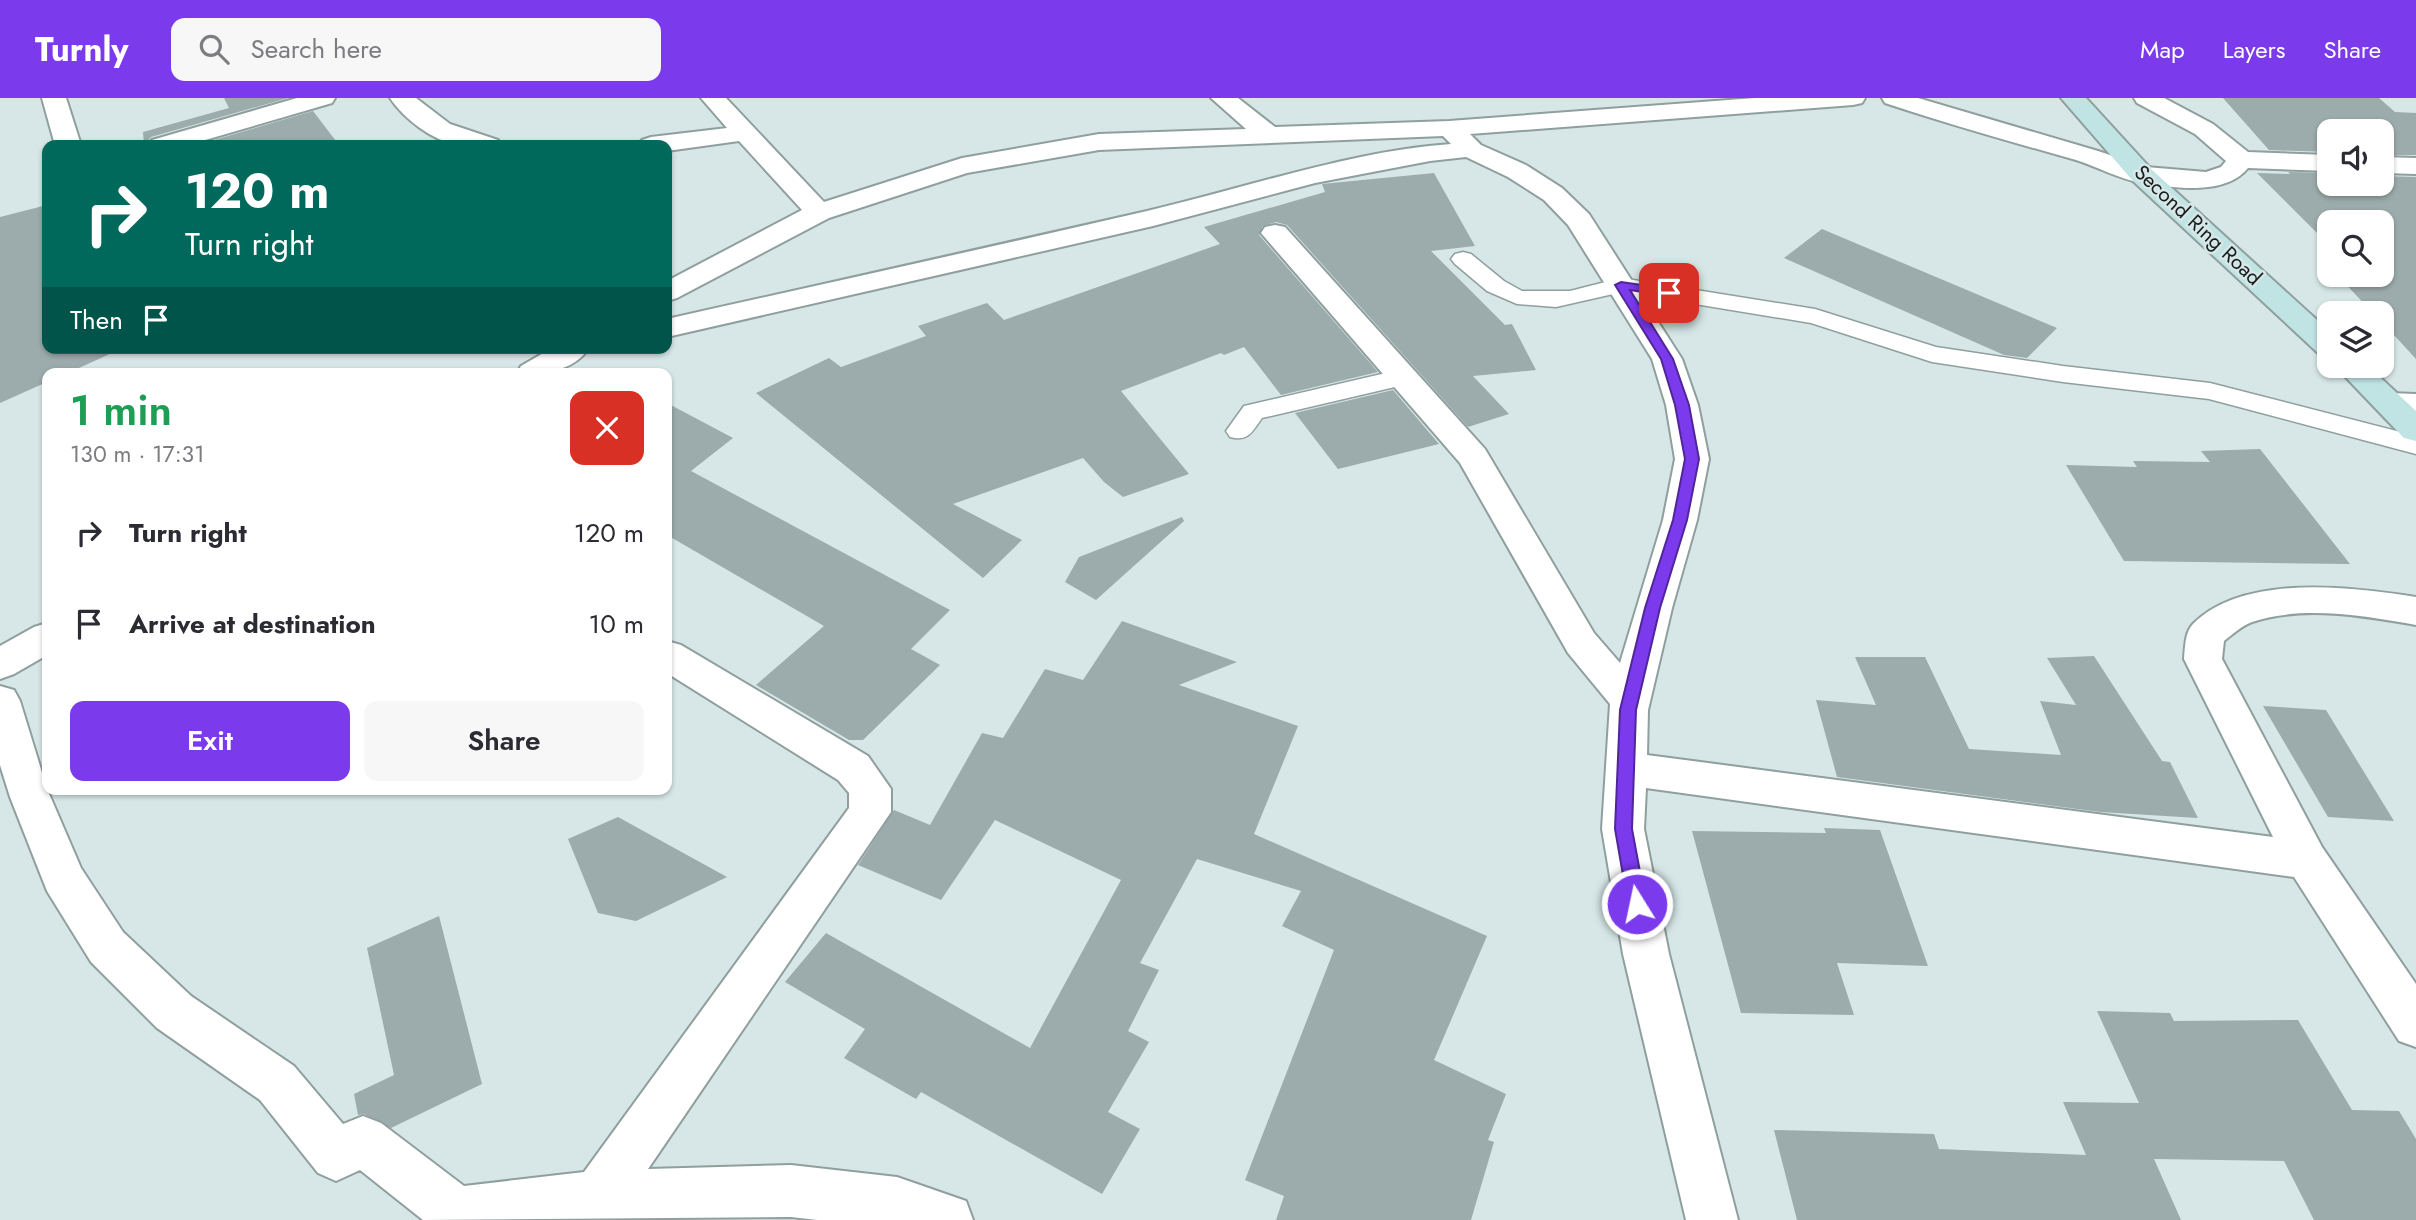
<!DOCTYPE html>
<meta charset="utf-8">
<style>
body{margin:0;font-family:Jost,sans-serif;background:#f7f7f7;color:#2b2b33;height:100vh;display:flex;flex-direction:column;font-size:26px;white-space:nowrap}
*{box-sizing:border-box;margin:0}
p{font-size:23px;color:#7c7c81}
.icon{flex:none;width:38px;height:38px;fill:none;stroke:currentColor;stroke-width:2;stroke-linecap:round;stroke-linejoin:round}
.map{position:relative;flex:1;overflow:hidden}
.panel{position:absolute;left:42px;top:270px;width:630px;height:427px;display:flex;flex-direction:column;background:#fff;border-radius:14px;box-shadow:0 2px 5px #0004}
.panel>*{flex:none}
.guide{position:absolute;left:42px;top:42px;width:630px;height:214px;border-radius:14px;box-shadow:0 2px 5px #0004;background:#00695c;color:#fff;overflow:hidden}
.controls{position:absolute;left:2317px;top:21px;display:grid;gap:14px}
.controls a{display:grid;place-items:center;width:77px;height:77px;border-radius:14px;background:#fff;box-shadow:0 2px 5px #0004;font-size:35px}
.pin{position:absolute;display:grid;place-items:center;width:60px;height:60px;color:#fff;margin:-30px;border-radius:14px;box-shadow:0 4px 10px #0006}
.me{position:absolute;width:77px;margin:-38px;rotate:350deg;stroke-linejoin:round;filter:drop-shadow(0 0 5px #0008)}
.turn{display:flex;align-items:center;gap:24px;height:147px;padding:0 28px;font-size:32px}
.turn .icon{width:91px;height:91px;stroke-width:2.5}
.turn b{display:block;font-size:49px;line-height:60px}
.then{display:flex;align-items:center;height:66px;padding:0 28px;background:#0003;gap:14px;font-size:26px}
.round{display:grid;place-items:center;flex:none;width:74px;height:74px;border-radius:14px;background:#f7f7f7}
.overview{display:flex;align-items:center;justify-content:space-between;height:119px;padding:0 28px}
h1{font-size:42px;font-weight:600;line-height:52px;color:#1e9e55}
.action{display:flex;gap:14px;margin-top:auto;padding:14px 28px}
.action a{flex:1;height:80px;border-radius:14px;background:#7c3aed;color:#fff;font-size:28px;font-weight:600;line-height:80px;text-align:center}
.action a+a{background:#f7f7f7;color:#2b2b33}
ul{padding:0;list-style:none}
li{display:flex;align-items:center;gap:21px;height:91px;padding:0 28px}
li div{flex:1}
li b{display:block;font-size:26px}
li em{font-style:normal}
header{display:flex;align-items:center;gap:42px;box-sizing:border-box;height:98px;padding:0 35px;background:#7c3aed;color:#fff}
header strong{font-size:33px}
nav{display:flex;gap:38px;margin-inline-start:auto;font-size:24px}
.search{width:490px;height:63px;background:#f7f7f7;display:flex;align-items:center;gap:18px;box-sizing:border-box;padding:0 24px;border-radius:14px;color:#7c7c81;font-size:26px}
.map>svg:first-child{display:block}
</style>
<header>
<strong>Turnly</strong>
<div class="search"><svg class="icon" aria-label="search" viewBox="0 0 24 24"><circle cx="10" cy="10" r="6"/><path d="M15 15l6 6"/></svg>Search here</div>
<nav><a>Map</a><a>Layers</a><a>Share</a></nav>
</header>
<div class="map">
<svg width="2416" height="1122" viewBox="0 0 2416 1122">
<rect width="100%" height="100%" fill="#d7e7e7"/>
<path fill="#9cabab" d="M 224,0 L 288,0 L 151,39 L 144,47 L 143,34 L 229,10 Z
M 2223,0 L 2379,0 L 2395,14 L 2416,15 L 2416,57 L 2382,57 L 2382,33 L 2329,33 L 2329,54 L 2269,52 Z
M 313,13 L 339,47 L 197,47 Z
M 2288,74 L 2329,75 L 2329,86 L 2382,86 L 2382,78 L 2416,79 L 2416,261 L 2382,224 L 2382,215 L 2373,215 L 2337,177 L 2382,177 L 2382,124 L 2329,124 L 2329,147 L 2257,75 L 2290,76 Z
M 1434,75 L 1475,148 L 1431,153 L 1505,227 L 1512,226 L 1536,272 L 1473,278 L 1509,316 L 1468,329 L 1287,127 L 1276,124 L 1263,128 L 1259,137 L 1378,274 L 1281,297 L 1244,249 L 1224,257 L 1221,255 L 1121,293 L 1189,376 L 1123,399 L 1104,384 L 1083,360 L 953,406 L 1022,442 L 983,480 L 756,295 L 829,260 L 841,269 L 926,238 L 918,228 L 987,205 L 1004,222 L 1220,146 L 1204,129 L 1325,94 L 1322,86 Z
M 47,107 L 47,250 L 123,250 L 68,275 L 47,275 L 47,284 L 0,305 L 0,119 Z
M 1822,131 L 2057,230 L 2027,260 L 2004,257 L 1784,160 Z
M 1393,292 L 1439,346 L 1338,371 L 1295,315 Z
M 667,305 L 733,340 L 691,373 L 950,512 L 911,551 L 940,567 L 863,642 L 849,642 L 756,587 L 824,528 L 667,437 Z
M 2260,351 L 2350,466 L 2124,463 L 2066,367 L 2137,369 L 2133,363 L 2210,364 L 2201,353 Z
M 1182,419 L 1184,423 L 1096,502 L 1065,484 L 1079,459 Z
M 1122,523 L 1237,564 L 1179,587 L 1298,628 L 1254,736 L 1487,838 L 1434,962 L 1506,996 L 1488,1042 L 1494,1044 L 1471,1122 L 1276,1122 L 1284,1098 L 1245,1082 L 1334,852 L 1282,828 L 1301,793 L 1197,761 L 1140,865 L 1159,872 L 1128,933 L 1149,944 L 1108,1014 L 1140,1031 L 1102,1096 L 921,994 L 916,1001 L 844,960 L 865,931 L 785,884 L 826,835 L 1030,950 L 1121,782 L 995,722 L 941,802 L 858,767 L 894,712 L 930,727 L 982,635 L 1003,640 L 1045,571 L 1083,582 Z
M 2094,558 L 2162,663 L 2170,664 L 2198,720 L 2100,714 L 1837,679 L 1816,602 L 1876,607 L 1855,559 L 1925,559 L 1969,651 L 2061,657 L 2040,603 L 2076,607 L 2047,560 Z
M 2263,608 L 2326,612 L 2394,723 L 2328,719 Z
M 618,719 L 727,779 L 636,823 L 598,815 L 568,741 Z
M 1824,730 L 1880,732 L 1928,868 L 1837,865 L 1854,917 L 1741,915 L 1692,733 L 1826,735 Z
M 439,818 L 482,986 L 391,1030 L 364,1016 L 358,1017 L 354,996 L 394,977 L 367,850 Z
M 2097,913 L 2170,915 L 2174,923 L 2298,922 L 2352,1012 L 2399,1013 L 2416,1041 L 2416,1122 L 2314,1122 L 2284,1063 L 2154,1061 L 2181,1122 L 1797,1122 L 1774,1032 L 1934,1036 L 1939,1051 L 2086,1057 L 2063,1004 L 2139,1005 Z"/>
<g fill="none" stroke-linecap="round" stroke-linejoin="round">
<g stroke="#8f9f9e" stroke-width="3">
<path id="lane" d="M 1463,154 L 1471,156 L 1504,183 L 1522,193 L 1570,193 L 1621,180 L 1815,211 L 1936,249 L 2063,268 L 2210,285 L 2416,338 L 2416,356 L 2209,301 L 2063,284 L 1932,264 L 1811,225 L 1622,194 L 1556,209 L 1517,206 L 1487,193 L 1455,166 L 1451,161 L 1455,156 Z
M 1403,271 L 1412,273 L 1416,279 L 1412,285 L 1262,320 C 1252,334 1248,344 1230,339 L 1226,333 L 1244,308 Z"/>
</g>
<g stroke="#8f9f9e" stroke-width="4">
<path id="street" d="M 42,0 L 66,0 L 81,47 L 55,47 Z
M 297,0 L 335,0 L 332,5 L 188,47 L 148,47 L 152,42 Z
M 390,0 L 416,0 L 450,26 L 498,42 L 502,47 C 488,48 471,50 457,47 C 432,42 404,21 390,0 Z
M 701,0 L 726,0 L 824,104 L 962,60 L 1099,36 L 1246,31 L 1211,0 L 1238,0 L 1275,29 L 1449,23 L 1755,0 L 1865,0 L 1862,5 L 1853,7 L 1470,36 L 1481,47 L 1526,67 L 1562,90 L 1589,116 L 1682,261 L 1698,307 L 1709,361 L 1697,422 L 1672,510 L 1648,612 L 1647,657 L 2273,739 L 2184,561 C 2185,549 2185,534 2193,526 C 2244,475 2353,489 2416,499 L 2416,527 C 2365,518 2302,507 2252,524 C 2241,528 2233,536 2224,543 L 2222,561 L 2322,749 L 2416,886 L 2416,949 L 2399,943 L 2294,779 L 1646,690 L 1644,731 L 1669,856 L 1738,1122 L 1686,1122 L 1623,856 L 1602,731 L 1610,606 L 1568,555 L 1460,365 L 1261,135 L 1265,129 L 1275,127 L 1285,129 L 1485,351 L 1594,535 L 1620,565 L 1663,422 L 1675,361 L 1666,307 L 1652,261 L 1568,127 L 1544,102 L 1508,79 L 1466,59 L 1430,63 L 1315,85 L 1153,128 L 667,239 L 667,221 C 827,185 987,150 1147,113 C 1246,90 1350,53 1451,46 L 1443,38 L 1099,52 L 967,75 L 829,120 L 677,200 L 667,203 L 667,183 L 802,112 L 739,43 L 667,53 L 667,47 L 638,47 L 642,42 L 651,39 L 727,30 Z
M 1882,0 L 1918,0 L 2098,53 L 2146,69 L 2206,74 L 2221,69 L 2226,63 L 2195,36 L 2137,5 L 2134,0 L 2164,0 L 2213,26 L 2248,54 L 2329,57 L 2329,73 L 2248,70 C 2225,98 2175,90 2142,85 C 2119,81 2098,69 2076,62 C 2012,44 1948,26 1885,5 Z
M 2382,59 L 2416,60 L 2416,76 L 2382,75 Z
M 552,250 L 589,250 C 572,275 543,275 517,275 L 521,268 Z
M 2390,295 L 2416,296 L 2416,316 L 2379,312 L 2374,305 L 2379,298 Z
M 47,525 L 47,557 L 14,576 L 0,581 L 0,548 L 34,529 Z
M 667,543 L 681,547 L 868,658 L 891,691 L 891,714 L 648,1071 L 791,1067 L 897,1079 L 966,1103 L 973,1122 L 817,1122 L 791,1119 L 423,1122 L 360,1072 L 336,1083 L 318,1075 L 260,1002 L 157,930 L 91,864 L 47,793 L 10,699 L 0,667 L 0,588 L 14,592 L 20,603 L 47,691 L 81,770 L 123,834 L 191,898 L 294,968 L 343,1026 L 363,1018 L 381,1025 L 464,1088 L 584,1074 L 849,710 L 849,695 L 838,682 L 667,575 Z"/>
</g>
<g stroke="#8f9f9e" stroke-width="4">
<path id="secondary" d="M 2061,0 L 2086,0 L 2151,71 L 2329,233 L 2329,258 L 2318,255 L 2133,83 Z
M 2335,268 L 2368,268 L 2416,313 L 2416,343 L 2404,340 Z"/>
</g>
<use href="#lane" fill="#fff" fill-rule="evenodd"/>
<use href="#street" fill="#fff" fill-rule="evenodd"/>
<use href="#secondary" fill="#c0e4e4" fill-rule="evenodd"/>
</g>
<path fill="#7c3aed" stroke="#51269a" stroke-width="2" d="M 1621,184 L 1669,191 L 1675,195 L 1669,198 L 1630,192 L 1673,261 L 1689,307 L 1699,361 L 1687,422 L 1660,510 L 1636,612 L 1632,731 L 1646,806 L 1644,812 L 1637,814 L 1631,812 L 1628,806 L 1615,731 L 1620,612 L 1645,510 L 1673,422 L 1685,361 L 1675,307 L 1661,261 L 1615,187 Z"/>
<g text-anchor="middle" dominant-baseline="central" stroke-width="5" stroke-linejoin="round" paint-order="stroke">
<g font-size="21" fill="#171d1d" stroke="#d7e7e7">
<text transform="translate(2198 127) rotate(43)">Second Ring Road</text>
</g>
</g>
</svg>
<div class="controls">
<a><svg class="icon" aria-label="sound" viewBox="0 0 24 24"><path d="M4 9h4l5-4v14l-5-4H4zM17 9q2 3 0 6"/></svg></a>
<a><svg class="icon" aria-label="search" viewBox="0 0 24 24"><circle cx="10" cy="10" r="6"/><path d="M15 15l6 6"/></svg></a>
<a><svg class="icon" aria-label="layers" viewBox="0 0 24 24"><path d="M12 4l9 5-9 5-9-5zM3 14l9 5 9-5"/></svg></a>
</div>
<div class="pin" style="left:1669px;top:195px;background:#d93025"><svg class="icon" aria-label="arrive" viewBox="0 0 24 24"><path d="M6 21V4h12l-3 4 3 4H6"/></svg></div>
<svg class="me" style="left:1637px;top:806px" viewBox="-20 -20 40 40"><circle r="17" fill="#7c3aed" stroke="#fff" stroke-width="3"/><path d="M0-11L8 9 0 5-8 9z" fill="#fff"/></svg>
<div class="guide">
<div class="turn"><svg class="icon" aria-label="right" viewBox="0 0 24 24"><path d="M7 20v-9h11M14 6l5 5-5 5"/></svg><div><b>120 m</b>Turn right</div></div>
<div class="then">Then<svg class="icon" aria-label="arrive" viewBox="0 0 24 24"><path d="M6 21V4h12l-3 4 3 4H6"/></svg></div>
</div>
<section class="panel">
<div class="overview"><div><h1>1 min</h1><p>130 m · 17:31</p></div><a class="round" style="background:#d93025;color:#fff"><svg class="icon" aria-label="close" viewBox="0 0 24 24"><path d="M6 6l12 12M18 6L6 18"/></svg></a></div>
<ul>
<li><svg class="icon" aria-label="right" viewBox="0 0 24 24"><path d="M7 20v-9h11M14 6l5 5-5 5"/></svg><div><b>Turn right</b></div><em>120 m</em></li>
<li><svg class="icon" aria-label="arrive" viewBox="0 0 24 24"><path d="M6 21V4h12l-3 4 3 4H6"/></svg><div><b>Arrive at destination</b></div><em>10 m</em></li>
</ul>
<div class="action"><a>Exit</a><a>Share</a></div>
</section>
</div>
